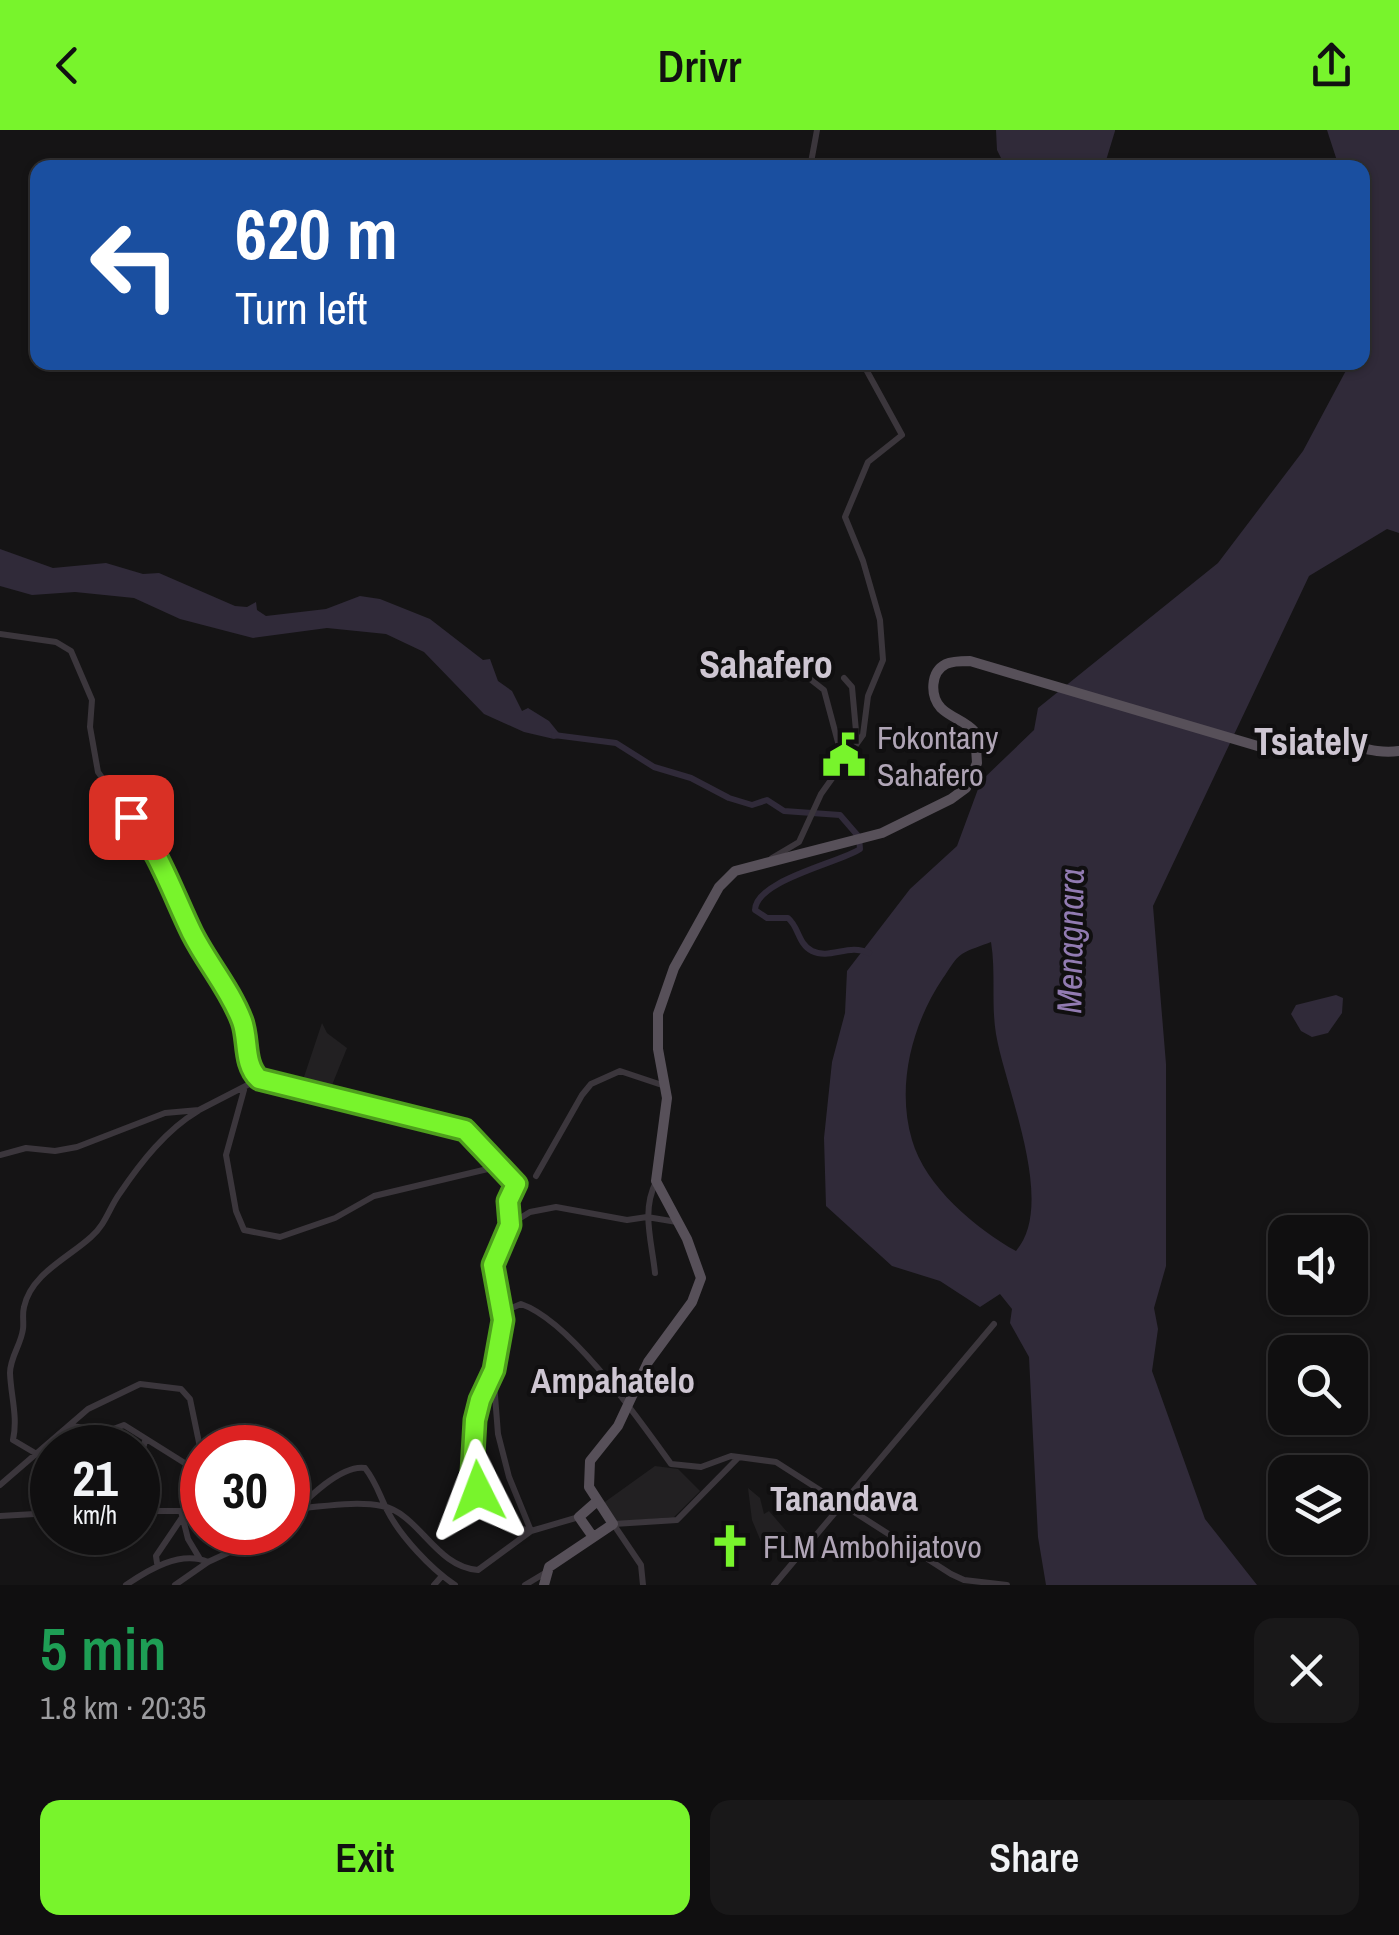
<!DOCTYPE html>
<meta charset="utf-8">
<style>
body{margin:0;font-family:"Archivo Narrow",sans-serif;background:#191819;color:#f1f3f6;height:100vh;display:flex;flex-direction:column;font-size:38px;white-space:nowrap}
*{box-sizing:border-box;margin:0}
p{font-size:32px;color:#9c9c9f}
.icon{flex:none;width:55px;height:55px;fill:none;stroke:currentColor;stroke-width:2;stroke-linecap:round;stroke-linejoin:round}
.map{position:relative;height:1455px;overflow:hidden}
.details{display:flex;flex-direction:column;background:#100f10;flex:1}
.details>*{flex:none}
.hud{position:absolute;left:30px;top:30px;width:1340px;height:210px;border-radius:20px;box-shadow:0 2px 8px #0004,0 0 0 2px #302f30;background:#1a4fa0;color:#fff;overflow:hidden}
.fabs{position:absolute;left:1268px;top:1085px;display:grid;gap:20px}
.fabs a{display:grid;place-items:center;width:100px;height:100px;border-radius:20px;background:#100f10;box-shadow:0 2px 8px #0004,0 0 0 2px #302f30;font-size:50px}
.speed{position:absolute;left:30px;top:1295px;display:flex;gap:20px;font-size:50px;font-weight:700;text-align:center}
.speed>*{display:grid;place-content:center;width:130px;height:130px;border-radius:50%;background:#100f10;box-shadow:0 2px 8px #0004,0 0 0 2px #302f30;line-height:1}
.speed small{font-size:25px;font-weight:400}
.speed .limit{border:15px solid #d22;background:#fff;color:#111}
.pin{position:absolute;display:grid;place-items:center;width:85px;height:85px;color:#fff;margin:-42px;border-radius:20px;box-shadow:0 5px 15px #0006}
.me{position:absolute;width:110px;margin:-55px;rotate:357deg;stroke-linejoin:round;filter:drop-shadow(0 0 8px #0008)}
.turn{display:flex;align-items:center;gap:35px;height:210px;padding:0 40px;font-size:45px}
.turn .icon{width:130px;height:130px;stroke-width:2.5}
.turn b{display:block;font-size:70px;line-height:85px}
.round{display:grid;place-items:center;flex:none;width:105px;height:105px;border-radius:20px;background:#191819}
.headline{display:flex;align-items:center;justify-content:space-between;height:170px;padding:0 40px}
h1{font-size:60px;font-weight:600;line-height:75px;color:#1e9e55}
.primary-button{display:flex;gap:20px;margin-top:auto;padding:20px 40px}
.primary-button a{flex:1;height:115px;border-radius:20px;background:#78f42c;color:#111;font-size:40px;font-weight:600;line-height:115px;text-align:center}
.primary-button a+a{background:#191819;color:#f1f3f6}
header{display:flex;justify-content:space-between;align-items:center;height:130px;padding:0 40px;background:#78f42c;color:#111;font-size:45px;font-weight:600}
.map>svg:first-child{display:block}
</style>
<header><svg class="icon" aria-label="back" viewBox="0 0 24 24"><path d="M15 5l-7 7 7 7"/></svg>Drivr<svg class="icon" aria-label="share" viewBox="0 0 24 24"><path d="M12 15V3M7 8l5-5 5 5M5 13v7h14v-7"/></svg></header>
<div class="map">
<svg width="1399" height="1455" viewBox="0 0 1399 1455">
<rect width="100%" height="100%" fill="#151415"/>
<path fill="#222022" d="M 322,893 L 327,903 L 347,918 L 328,965 L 301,956 Z
M 655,1336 L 678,1339 L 700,1361 L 674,1387 L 614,1392 L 602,1374 Z
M 748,1358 L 760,1368 L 764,1384 L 769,1381 L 788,1403 L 764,1419 L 752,1390 Z"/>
<path fill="#302a39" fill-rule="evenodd" d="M 996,0 L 1115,0 L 1115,1 L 1104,37 L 1006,38 L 997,20 Z
M 1327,0 L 1399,0 L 1399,403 L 1387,399 L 1309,446 L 1153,776 L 1166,934 L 1166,1136 L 1154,1178 L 1158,1199 L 1152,1241 L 1205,1389 L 1257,1455 L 1046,1455 L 1038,1407 L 1029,1227 L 1010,1193 L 1012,1179 L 1000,1164 L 980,1177 L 940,1151 L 892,1136 L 826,1076 L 824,1008 L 832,932 L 845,883 L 847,841 L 910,759 L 957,716 L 981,651 L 1034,600 L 1038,578 L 1218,433 L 1303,321 L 1350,233 L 1362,232 L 1362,38 L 1339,37 ZM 991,812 C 996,842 991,874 996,904 C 1005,958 1057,1074 1016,1121 C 976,1099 925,1056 912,1010 C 896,956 912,894 943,848 C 949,840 954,829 962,824 C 970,819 981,816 991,812 Z
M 0,419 L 53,438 L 106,433 L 143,444 L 159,443 L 235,476 L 247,477 L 256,472 L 257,480 L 266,486 L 326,479 L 360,466 L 380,469 L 430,489 L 483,530 L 490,529 L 498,551 L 512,561 L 522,581 L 528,578 L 549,591 L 562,607 L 554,609 L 524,602 L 484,584 L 424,522 L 386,504 L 327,498 L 253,508 L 180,489 L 134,468 L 75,462 L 32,465 L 0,456 Z
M 1336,865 L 1343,868 L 1342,883 L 1328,903 L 1312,907 L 1301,901 L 1291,884 L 1296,875 Z"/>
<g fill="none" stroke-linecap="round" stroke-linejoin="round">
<path stroke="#302a39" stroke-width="6" d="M 554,605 L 616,613 L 654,637 L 691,648 L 729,668 L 752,675 L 767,670 L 784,681 L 840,685 L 859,707 L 860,719 C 839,733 756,750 755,780 L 767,788 L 788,788 C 799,797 798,814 812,821 C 830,830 849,813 869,823"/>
<path stroke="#3b363c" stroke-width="6" d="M 810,38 L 817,0
M 0,504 L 56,512 L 71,521 L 92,570 L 90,597 L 98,642 L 149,713 L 192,804 L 234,874 L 243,893 L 249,936 L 258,948
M 781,540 L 810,549 L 824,560 L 843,631
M 844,548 L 852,557 L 857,612
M 772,728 L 799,712 L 821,664 L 863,605 L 868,566 L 883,530 L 880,490 L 863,431 L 845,387 L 868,332 L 902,305 L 862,232
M 244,960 L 226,1025 L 236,1081 L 244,1100 L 280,1107 L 335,1088 L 374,1066 L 496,1037
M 0,1025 L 26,1018 L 55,1021 L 77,1017 L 165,983 L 199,980 L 259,949 L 465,1000 C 477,1010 507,1044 518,1057 L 508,1071 L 509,1095 L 495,1121 L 493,1135 L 503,1190 L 493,1240 L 498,1304 L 509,1347 L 531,1401
M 536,1046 L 582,965 L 591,954 L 620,941 L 665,956
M 509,1095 L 530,1082 L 556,1077 L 627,1090 L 647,1087 L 677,1092
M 655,1143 C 652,1112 641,1081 656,1052
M 502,1182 L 521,1174 C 571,1191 640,1291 671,1334 L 701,1337 L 731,1326 L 776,1332 L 951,1444 L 964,1450 L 1007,1455
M 493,1240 L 480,1269 L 475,1290 L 475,1373 L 504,1394 L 530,1401
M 71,1296 L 108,1301 L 124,1295 L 191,1337 L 202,1350
M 52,1333 L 13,1310 C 18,1287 11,1267 10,1243 C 10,1227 21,1215 23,1199 C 24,1192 22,1185 24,1177 C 31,1144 68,1128 91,1107 C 106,1094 109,1078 120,1063 C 141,1032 166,1000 198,981
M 138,1337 L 145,1311
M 0,1355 L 88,1279 L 140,1254 L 181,1259 L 190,1269 L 202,1327
M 288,1379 C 317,1378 353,1370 382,1376 C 419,1383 435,1437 478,1440 L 531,1401 L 579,1387
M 138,1381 L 202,1381
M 181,1381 L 188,1409 L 200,1429
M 0,1386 L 52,1383
M 288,1388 C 303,1373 340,1334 365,1338 C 376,1352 379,1364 387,1380 C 400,1406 431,1439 455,1455
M 614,1394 L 677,1390 L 738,1328
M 614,1395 L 641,1435 L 643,1455
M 157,1433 L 156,1426 L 181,1389
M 126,1455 C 148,1440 180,1420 208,1432
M 175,1455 L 208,1432 L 273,1402
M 434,1455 L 442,1446
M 525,1455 L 545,1443
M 774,1455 L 994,1194"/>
<path stroke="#575059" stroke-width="10" d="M 593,1407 L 579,1387 L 596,1372
M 544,1455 L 549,1437 L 613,1394 L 589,1357 L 590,1331 L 618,1296 L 648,1232 L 692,1172 L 701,1148 L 687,1109 L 656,1051 L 667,968 L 658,919 L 658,884 L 674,838 L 719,757 L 735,741 L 882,703 L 951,669 L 966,658 L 977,633 L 975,602 C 966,591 951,588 941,578 C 930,566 930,542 946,534 C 952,531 963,531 970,531 L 1261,617 C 1283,618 1305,611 1326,612 C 1352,613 1373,625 1399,621"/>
</g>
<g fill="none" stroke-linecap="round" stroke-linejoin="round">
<g stroke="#4e9f1d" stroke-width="25">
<path id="route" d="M 131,687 C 159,721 173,764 192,803 C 207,833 230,859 242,891 C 249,910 243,934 259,949 L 465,1000 L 516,1054 L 508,1071 L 510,1095 L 493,1135 L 503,1190 L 494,1240 L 480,1270 L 475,1290 L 472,1342 L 478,1361"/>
</g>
<use href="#route" stroke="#78f42c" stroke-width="18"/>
</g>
<defs>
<g id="civic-bare" transform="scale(3.45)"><path d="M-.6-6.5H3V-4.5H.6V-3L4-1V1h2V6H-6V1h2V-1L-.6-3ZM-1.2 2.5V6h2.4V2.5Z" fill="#78f42c" stroke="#100f10" stroke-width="2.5" paint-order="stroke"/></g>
<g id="church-bare" transform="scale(3.45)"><path d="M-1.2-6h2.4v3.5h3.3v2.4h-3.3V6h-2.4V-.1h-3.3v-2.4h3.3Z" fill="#78f42c" stroke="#100f10" stroke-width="2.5" paint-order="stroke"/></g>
</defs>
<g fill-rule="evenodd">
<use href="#civic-bare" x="844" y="625"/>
<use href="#church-bare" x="730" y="1416"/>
</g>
<g text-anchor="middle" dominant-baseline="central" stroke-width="8" stroke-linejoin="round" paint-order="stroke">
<g font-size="32" fill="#b0a5b6" stroke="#100f10" text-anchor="start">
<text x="877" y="607">Fokontany<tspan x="877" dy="37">Sahafero</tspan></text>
<text x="763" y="1416">FLM Ambohijatovo</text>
</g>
<g font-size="35" font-style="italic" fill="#927bb2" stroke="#100f10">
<text transform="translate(1070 811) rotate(-89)">Menagnara</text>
</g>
<g font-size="35" font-weight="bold" fill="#cec6d2" stroke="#100f10">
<text x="613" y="1250">Ampahatelo</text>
<text x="844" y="1368">Tanandava</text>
</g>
<g font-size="38" font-weight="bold" fill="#cec6d2" stroke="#100f10">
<text x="766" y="534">Sahafero</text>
<text x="1311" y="611">Tsiately</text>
</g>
</g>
</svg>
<div class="fabs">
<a><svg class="icon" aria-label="sound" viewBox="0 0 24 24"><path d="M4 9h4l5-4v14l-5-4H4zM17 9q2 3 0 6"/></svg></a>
<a><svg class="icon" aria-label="search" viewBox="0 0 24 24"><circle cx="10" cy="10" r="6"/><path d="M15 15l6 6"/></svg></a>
<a><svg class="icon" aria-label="layers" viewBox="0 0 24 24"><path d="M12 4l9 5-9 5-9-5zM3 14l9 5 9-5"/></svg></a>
</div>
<div class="speed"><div>21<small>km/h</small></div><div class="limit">30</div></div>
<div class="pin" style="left:131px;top:687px;background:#d93025"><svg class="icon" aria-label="arrive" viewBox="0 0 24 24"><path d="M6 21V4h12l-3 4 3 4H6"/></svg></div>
<svg class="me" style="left:478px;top:1361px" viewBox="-20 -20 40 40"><path d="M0-17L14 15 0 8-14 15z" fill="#78f42c" stroke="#fff" stroke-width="4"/></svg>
<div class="hud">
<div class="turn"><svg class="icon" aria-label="left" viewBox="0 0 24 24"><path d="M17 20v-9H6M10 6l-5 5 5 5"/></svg><div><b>620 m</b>Turn left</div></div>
</div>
</div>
<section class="details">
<div class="headline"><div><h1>5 min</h1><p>1.8 km · 20:35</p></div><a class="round"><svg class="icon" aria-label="close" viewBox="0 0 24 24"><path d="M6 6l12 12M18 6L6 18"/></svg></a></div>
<div class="primary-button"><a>Exit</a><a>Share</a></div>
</section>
